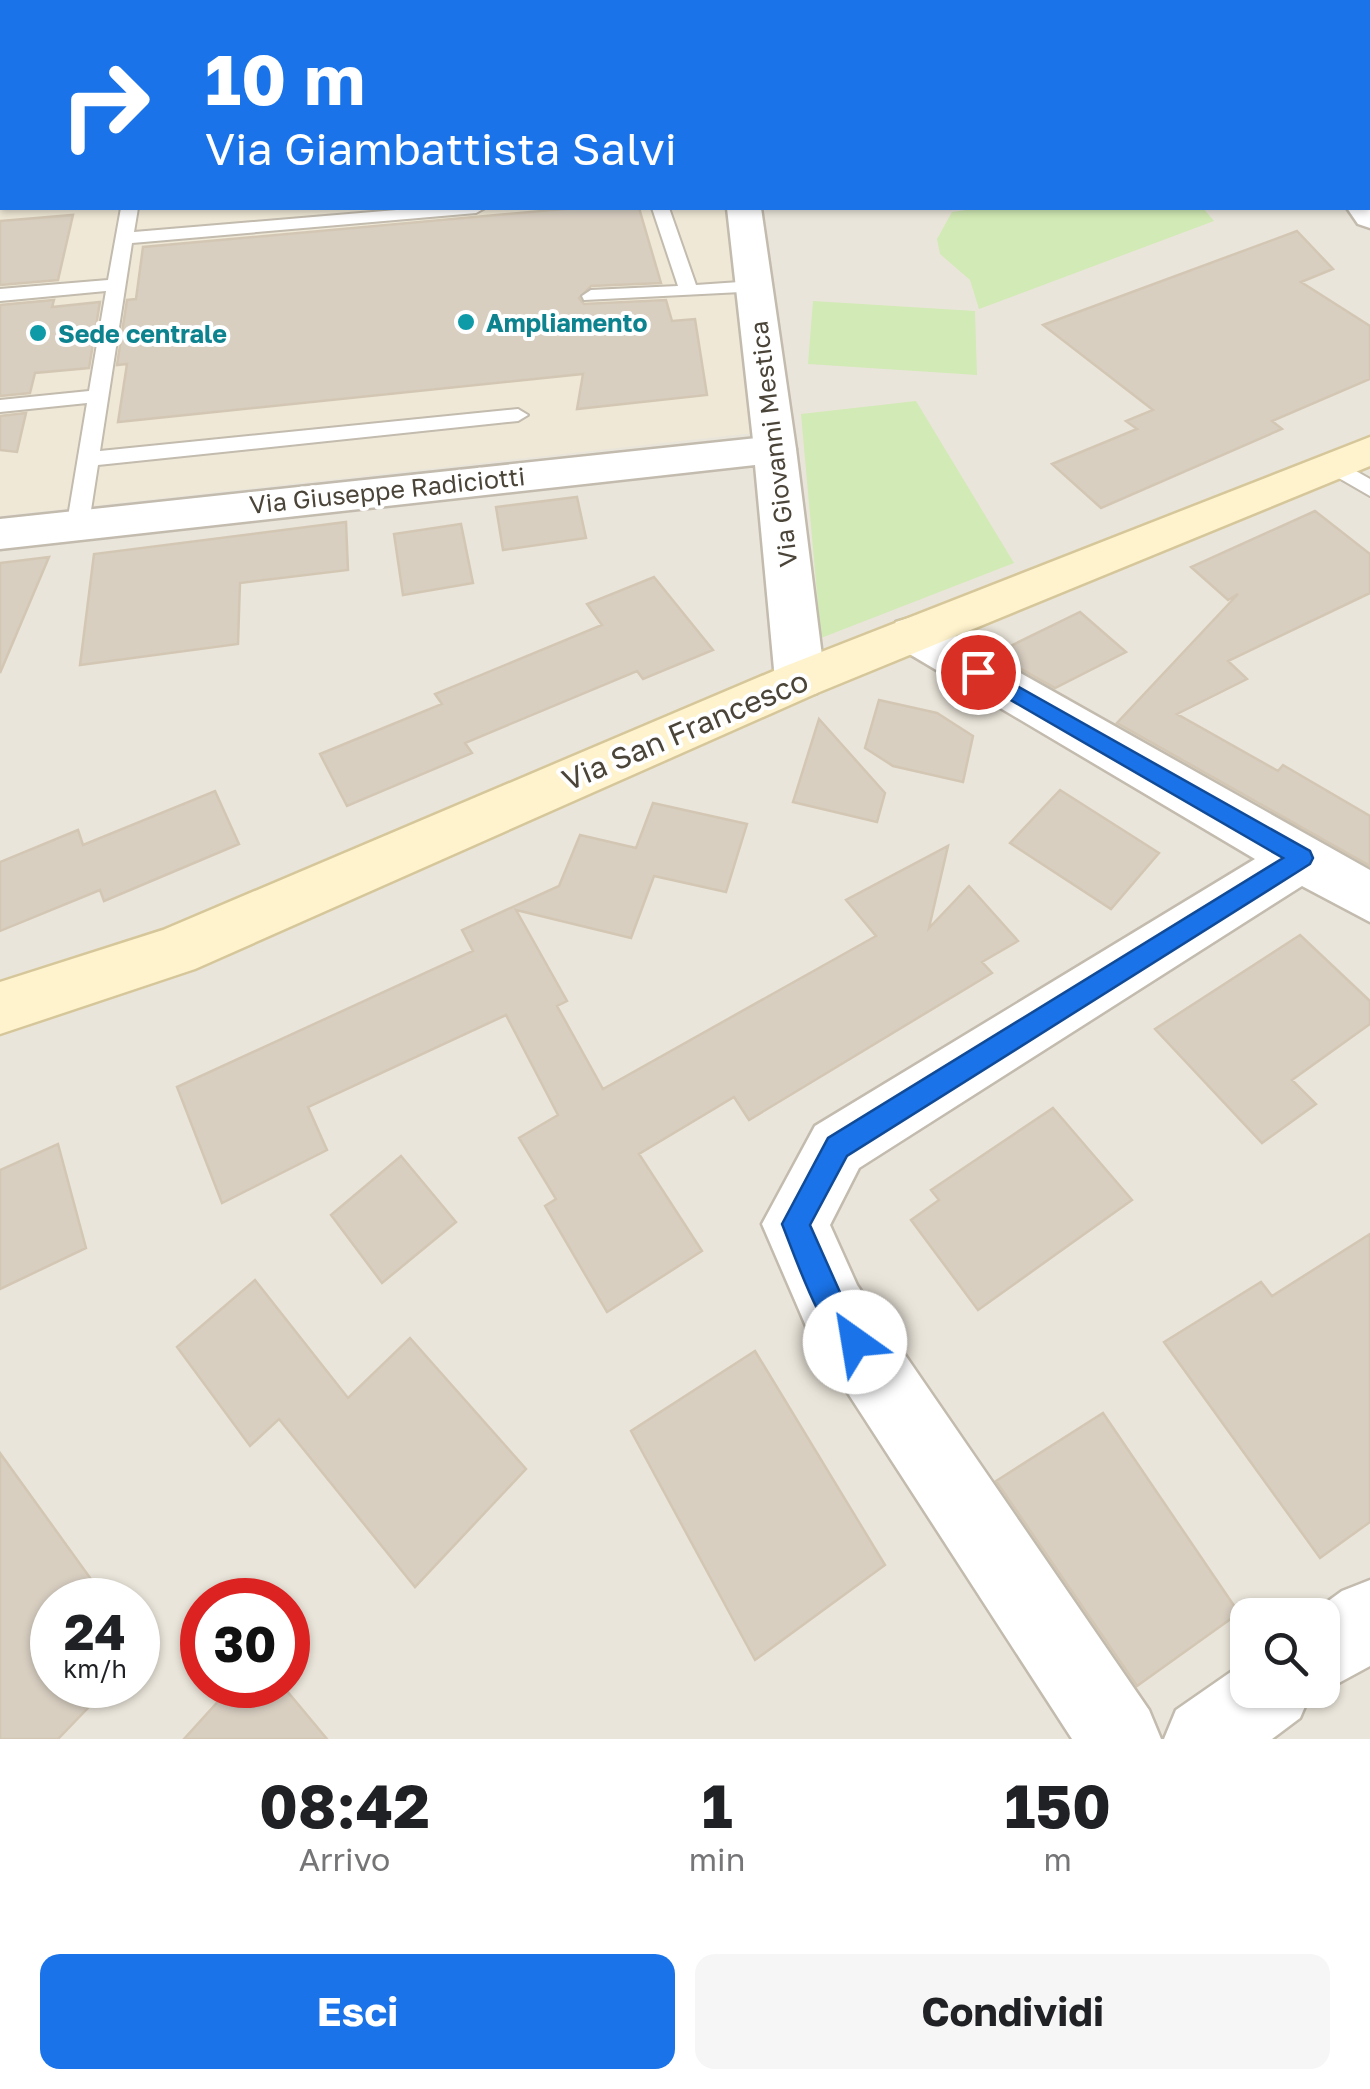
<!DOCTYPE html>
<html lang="it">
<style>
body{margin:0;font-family:"Golos Text",sans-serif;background:#f6f6f6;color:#202124;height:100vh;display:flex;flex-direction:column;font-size:38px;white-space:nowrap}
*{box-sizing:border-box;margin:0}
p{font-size:32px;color:#757577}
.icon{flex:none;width:55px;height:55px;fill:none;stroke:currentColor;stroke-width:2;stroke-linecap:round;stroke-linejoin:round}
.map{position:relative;height:1739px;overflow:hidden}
.details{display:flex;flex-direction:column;background:#fff;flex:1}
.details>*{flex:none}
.hud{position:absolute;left:0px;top:0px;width:1370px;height:210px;box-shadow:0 2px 8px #0004;background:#1a73e8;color:#fff;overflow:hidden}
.fabs{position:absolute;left:1230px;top:1598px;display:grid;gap:20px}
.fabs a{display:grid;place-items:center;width:110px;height:110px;border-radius:20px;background:#fff;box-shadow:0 2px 8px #0004;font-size:50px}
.speed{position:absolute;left:30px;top:1578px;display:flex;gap:20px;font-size:50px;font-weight:700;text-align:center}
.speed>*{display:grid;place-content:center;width:130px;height:130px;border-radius:50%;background:#fff;box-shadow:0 2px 8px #0004;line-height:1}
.speed small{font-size:25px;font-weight:400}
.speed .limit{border:15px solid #d22;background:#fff;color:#111}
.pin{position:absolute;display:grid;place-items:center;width:85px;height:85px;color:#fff;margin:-42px;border:5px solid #fff;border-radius:50%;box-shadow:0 2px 10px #0007}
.me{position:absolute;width:110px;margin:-55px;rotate:328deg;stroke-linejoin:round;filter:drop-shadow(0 0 8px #0008)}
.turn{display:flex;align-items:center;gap:35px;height:210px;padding:0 40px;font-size:45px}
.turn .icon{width:130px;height:130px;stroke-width:2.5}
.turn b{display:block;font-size:70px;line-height:85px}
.eta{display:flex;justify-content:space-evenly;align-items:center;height:170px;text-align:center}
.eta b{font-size:60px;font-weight:700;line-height:70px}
.cta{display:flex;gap:20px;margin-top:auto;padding:20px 40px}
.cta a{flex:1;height:115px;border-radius:20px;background:#1a73e8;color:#fff;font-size:40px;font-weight:700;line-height:115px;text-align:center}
.cta a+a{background:#f6f6f6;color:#202124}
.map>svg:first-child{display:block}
</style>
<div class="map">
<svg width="1370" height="1739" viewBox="0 0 1370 1739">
<rect width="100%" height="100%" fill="#f6f3ec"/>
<path fill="#eae5da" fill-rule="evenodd" d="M 0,0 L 1370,0 L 1370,1739 L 0,1739 ZM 2,2 L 1368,2 L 1368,208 L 2,208 ZM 52,1600 L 138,1600 L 138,1685 L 52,1685 ZM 202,1600 L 288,1600 L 288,1685 L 202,1685 ZM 1248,1615 L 1322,1615 L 1322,1690 L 1248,1690 Z"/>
<path fill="#efe8d6" d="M 0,194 L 2,208 L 727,208 L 753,433 L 0,516 Z"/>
<path fill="#d2eab5" d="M 326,0 L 1209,0 L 1211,2 L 326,2 Z
M 979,208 L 1203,208 L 1214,221 L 979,309 L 970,280 L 940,254 L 937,239 L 952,212 Z
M 813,301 L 975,311 L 977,375 L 808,364 Z
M 916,401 L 1014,563 L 821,638 L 801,414 Z"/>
<path fill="#d8cfc1" stroke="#d3c7b4" stroke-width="2.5" d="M 575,208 L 639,208 L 661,283 L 591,286 L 579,298 L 584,304 L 666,300 L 672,321 L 695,319 L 707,395 L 577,409 L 583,374 L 118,422 L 127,364 L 117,365 L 127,300 L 136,299 L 143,247 Z
M 73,215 L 58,280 L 0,285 L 0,221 Z
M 1297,231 L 1333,269 L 1301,282 L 1370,326 L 1370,379 L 1272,421 L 1282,429 L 1101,508 L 1052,464 L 1137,429 L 1126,421 L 1153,410 L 1043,325 Z
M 54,300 L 52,307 L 100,302 L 89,368 L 35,373 L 30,393 L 0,396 L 0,305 Z
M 26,413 L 17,452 L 0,450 L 0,416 Z
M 577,497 L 586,538 L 503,550 L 496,507 Z
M 1315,511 L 1370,554 L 1370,593 L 1228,661 L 1247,679 L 1177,714 L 1278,771 L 1283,765 L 1370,816 L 1370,866 L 1117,723 L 1238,594 L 1228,600 L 1191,567 Z
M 346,522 L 348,570 L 240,583 L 238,644 L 80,665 L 94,554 Z
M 461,524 L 473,583 L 403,595 L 394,534 Z
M 49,557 L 0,673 L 0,563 Z
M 654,577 L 713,650 L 643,679 L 637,671 L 465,743 L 472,753 L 347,806 L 320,754 L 442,704 L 435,694 L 602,625 L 587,604 Z
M 1080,612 L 1126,652 L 1055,688 L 994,654 Z
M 879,700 L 937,713 L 973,736 L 963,782 L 893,766 L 865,748 Z
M 819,719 L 885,793 L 877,822 L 793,802 Z
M 1060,790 L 1159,853 L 1111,909 L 1010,843 Z
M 215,791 L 239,844 L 104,901 L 100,890 L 0,931 L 0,862 L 78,830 L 83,845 Z
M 653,803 L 747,824 L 726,892 L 654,876 L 631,938 L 516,910 L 567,1001 L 557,1006 L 603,1089 L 876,936 L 846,900 L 948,846 L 929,928 L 969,886 L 1018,941 L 982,962 L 992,973 L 749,1120 L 734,1097 L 639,1154 L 702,1251 L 607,1312 L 545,1206 L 556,1199 L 519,1138 L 558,1115 L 506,1015 L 308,1107 L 327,1150 L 222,1203 L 177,1087 L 473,951 L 462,930 L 559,886 L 580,835 L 636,848 Z
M 1300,935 L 1370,1001 L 1370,1024 L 1292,1080 L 1316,1104 L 1262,1143 L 1155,1029 Z
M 1053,1108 L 1132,1200 L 978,1310 L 911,1220 L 939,1200 L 931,1190 Z
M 58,1144 L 86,1248 L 0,1289 L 0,1170 Z
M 401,1156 L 456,1222 L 382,1283 L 331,1215 Z
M 1370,1234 L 1370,1522 L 1320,1558 L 1164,1342 L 1261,1282 L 1272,1296 Z
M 255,1280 L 348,1398 L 410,1338 L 526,1469 L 415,1587 L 279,1419 L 250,1446 L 177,1347 Z
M 755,1351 L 885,1565 L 755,1660 L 631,1431 Z
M 1103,1413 L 1239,1613 L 1137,1686 L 996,1481 Z
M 0,1453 L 106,1600 L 52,1600 L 52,1685 L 110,1685 L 58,1739 L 0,1739 Z
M 233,1685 L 282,1685 L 327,1739 L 184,1739 Z"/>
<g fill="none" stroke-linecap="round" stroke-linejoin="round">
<g stroke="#c2bbae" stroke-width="4">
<path id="service" d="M 121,208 L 138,208 L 134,232 L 420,208 L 485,208 L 476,213 L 132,243 L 100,451 L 518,409 L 528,415 L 518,421 L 98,465 L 89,523 L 86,528 L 70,528 L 67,523 L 87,403 L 0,412 L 0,400 L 89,391 L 106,291 L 0,301 L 0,289 L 108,280 Z
M 652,208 L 669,208 L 696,285 L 754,281 L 761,283 L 761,291 L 584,300 L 582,296 L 591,290 L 678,286 Z
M 1333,458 L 1370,479 L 1370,496 L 1325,470 L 1322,465 Z"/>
</g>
<g stroke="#c2bbae" stroke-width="5">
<path id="minor" d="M 219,0 L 247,0 L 247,2 L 219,2 Z
M 0,171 L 2,171 L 2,191 L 0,191 Z
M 727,208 L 761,208 L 796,449 L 790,458 L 775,462 L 760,458 L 754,449 Z
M 913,617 L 930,622 L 1370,870 L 1370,922 L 1302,886 L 859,1168 L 830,1225 L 857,1285 L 1149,1710 L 1161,1739 L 1072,1739 L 809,1333 L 762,1224 L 815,1126 L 1255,859 L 896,646 L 889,634 L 896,622 Z
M 1370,1580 L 1370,1666 L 1322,1692 L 1316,1690 L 1322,1690 L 1322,1615 L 1309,1615 L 1342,1591 Z
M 1248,1660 L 1248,1690 L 1312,1690 L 1300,1718 L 1272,1739 L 1164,1739 L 1176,1710 Z"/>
</g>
<g stroke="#c2bbae" stroke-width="5">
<path id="tertiary" d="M 1247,0 L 1276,0 L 1277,2 L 1248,2 Z
M 1368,147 L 1370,148 L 1370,170 L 1368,169 Z
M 1368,198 L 1370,199 L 1370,228 L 1358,224 L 1347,208 L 1368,208 Z
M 775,436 L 790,440 L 796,449 L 825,680 L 817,693 L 800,698 L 783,693 L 775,680 L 755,465 L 0,549 L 0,519 Z"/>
</g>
<g stroke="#d6c79b" stroke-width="5">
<path id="secondary" d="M 1370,437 L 1370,466 L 817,693 L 195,969 L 0,1034 L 0,982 L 163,930 L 783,667 Z"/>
</g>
<use href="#service" fill="#fff" fill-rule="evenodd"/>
<use href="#minor" fill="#fff" fill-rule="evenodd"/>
<use href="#tertiary" fill="#fff" fill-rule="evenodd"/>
<use href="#secondary" fill="#fff3cd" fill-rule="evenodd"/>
</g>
<path fill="#1a73e8" stroke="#114b97" stroke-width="2.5" d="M 978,664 L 1310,851 L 1313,858 L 1310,864 L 847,1156 L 810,1225 L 843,1299 L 870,1342 L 865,1352 L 855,1357 C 824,1344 795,1256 782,1224 L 828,1138 L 1283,858 L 971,677 L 971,666 Z"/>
<g fill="#0f9aa8" stroke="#fff" stroke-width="4">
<circle cx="466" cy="322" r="10"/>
<circle cx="38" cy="333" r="10"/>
</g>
<g text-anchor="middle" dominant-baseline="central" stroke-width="8" stroke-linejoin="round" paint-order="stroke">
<g font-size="25" font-weight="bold" fill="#0d838f" stroke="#fff" text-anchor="start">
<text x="486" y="322">Ampliamento</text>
<text x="58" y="333">Sede centrale</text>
</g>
<g font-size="25" fill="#4b4439" stroke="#fff">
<text transform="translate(773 444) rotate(-97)">Via Giovanni Mestica</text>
<text transform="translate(387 490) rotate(-6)">Via Giuseppe Radiciotti</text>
</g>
<g font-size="30" fill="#4b4439" stroke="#fff">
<text transform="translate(685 730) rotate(-23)">Via San Francesco</text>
</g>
</g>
</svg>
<div class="fabs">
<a><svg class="icon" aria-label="search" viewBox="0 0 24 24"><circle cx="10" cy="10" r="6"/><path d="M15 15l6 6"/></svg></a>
</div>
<div class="speed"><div>24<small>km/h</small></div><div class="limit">30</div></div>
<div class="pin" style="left:978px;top:672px;background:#d93025"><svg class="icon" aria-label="arrive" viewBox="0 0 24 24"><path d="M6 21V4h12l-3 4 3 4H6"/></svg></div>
<svg class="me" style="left:855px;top:1342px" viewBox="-20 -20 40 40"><circle r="19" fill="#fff"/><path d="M0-13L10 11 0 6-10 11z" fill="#1a73e8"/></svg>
<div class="hud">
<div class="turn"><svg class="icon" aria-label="right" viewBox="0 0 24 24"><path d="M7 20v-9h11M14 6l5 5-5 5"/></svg><div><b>10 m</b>Via Giambattista Salvi</div></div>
</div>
</div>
<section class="details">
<div class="eta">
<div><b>08:42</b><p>Arrivo</p></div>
<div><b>1</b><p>min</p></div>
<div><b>150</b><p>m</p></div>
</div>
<div class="cta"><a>Esci</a><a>Condividi</a></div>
</section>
